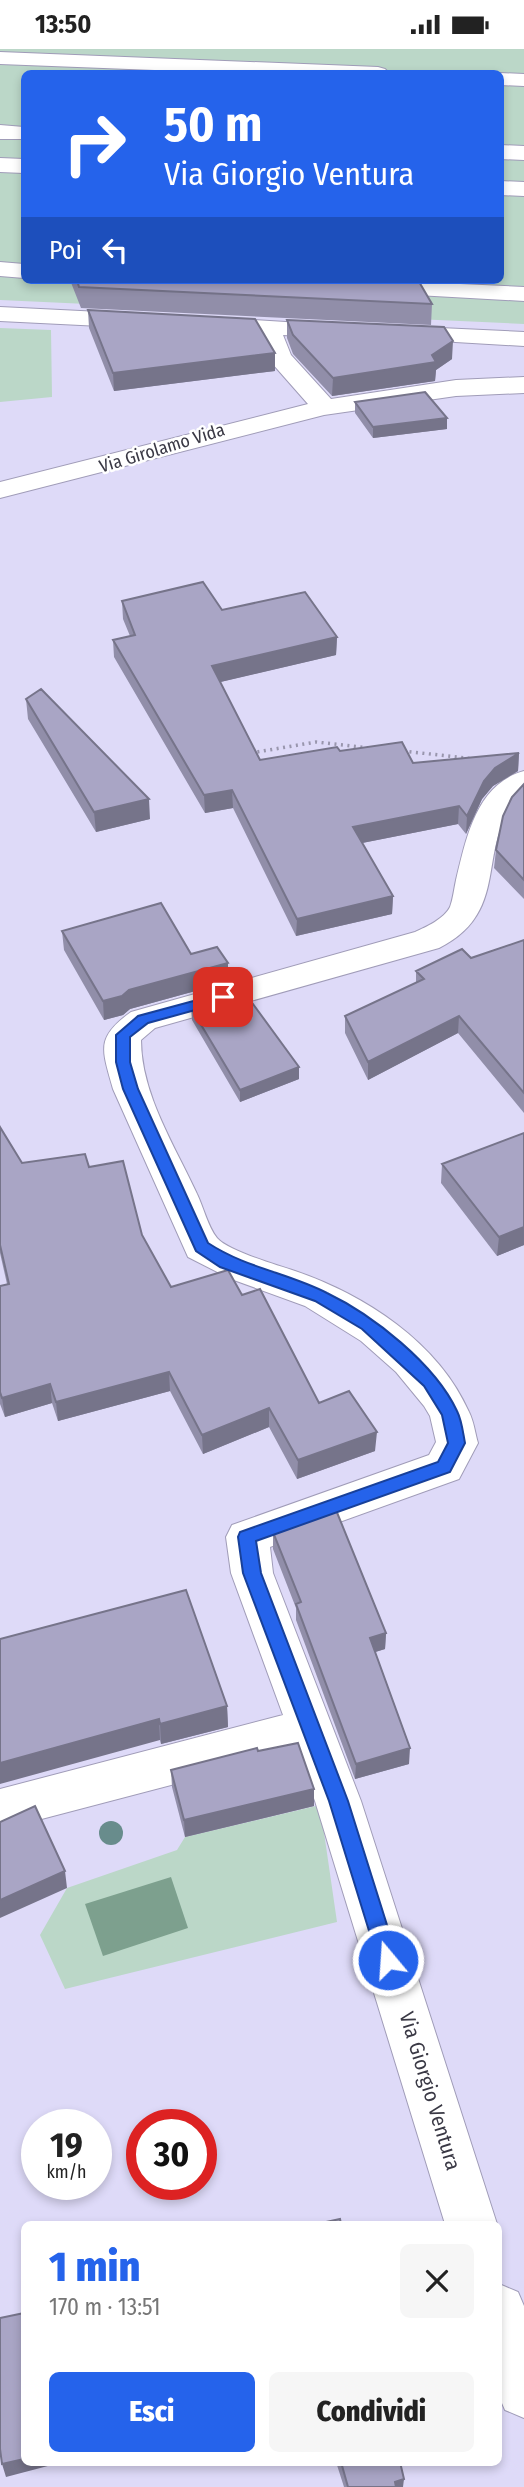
<!DOCTYPE html>
<html lang="it">
<meta charset="utf-8">
<style>
body{margin:0;font-family:"Fira Sans Condensed",sans-serif;background:#f6f6f6;color:#222;height:100vh;display:flex;flex-direction:column;font-size:26px;white-space:nowrap}
*{box-sizing:border-box;margin:0}
p{font-size:23px;color:#767676}
.icon{flex:none;width:38px;height:38px;fill:none;stroke:currentColor;stroke-width:2;stroke-linecap:round;stroke-linejoin:round}
.map{position:relative;flex:1;overflow:hidden}
.panel{position:absolute;left:21px;top:2172px;width:481px;height:245px;display:flex;flex-direction:column;background:#fff;border-radius:10px;box-shadow:0 4px 10px #0003}
.panel>*{flex:none}
.top-card{position:absolute;left:21px;top:21px;width:483px;height:214px;border-radius:10px;box-shadow:0 4px 10px #0003;background:#2563eb;color:#fff;overflow:hidden}
.speed{position:absolute;left:21px;top:2060px;display:flex;gap:14px;font-size:35px;font-weight:700;text-align:center}
.speed>*{display:grid;place-content:center;width:91px;height:91px;border-radius:50%;background:#fff;box-shadow:0 4px 10px #0003;line-height:1}
.speed small{font-size:18px;font-weight:400}
.speed .limit{border:10px solid #d22;background:#fff;color:#111}
.pin{position:absolute;display:grid;place-items:center;width:60px;height:60px;color:#fff;margin:-30px;border-radius:14px;box-shadow:0 4px 10px #0006}
.me{position:absolute;width:77px;margin:-38px;rotate:342deg;stroke-linejoin:round;filter:drop-shadow(0 0 5px #0008)}
.turn{display:flex;align-items:center;gap:24px;height:147px;padding:0 28px;font-size:32px}
.turn .icon{width:91px;height:91px;stroke-width:2.5}
.turn b{display:block;font-size:49px;line-height:60px}
.then{display:flex;align-items:center;height:66px;padding:0 28px;background:#0003;gap:14px;font-size:26px}
.round{display:grid;place-items:center;flex:none;width:74px;height:74px;border-radius:10px;background:#f6f6f6}
.overview{display:flex;align-items:center;justify-content:space-between;height:119px;padding:0 28px}
h1{font-size:42px;font-weight:800;line-height:52px;color:#2563eb}
.cta{display:flex;gap:14px;margin-top:auto;padding:14px 28px}
.cta a{flex:1;height:80px;border-radius:10px;background:#2563eb;color:#fff;font-size:28px;font-weight:800;line-height:80px;text-align:center}
.cta a+a{background:#f6f6f6;color:#222}
.status{display:flex;justify-content:space-between;align-items:center;height:49px;padding:0 35px;background:#fff;direction:ltr}
.status svg{height:19px;fill:currentColor}
.map>svg:first-child{display:block}
</style>
<div class="status"><b>13:50</b><svg viewBox="0 0 49 12"><path d="M0 12V9h3v3zM5 12V6h3v6zM10 12V3h3v9zM15 12V0h3v12zM26 1h20v11H26zM47 4h2v5h-2z"/></svg></div>
<div class="map">
<svg width="524" height="2438" viewBox="0 0 524 2438">
<rect width="100%" height="100%" fill="#dedaf8"/>
<path fill="#bbd7c8" fill-rule="evenodd" d="M 0,0 L 524,0 L 524,275 L 0,251 ZM 24,24 L 500,24 L 500,231 L 24,231 Z
M 0,279 L 51,281 L 52,348 L 0,353 Z
M 320,1756 L 337,1873 L 65,1940 L 40,1886 L 67,1839 L 177,1801 L 185,1788 Z"/>
<path fill="#7da08e" d="M 171,1828 L 188,1879 L 103,1907 L 85,1855 Z"/>
<g fill="none" stroke-linecap="round" stroke-linejoin="round">
<g stroke="#a09cb8" stroke-width="2">
<path id="minor" d="M 0,3 L 378,18 L 385,20 L 389,24 L 232,24 L 0,15 Z
M 497,24 L 500,24 L 524,25 L 524,37 L 500,36 L 500,24 Z
M 0,76 L 24,78 L 24,90 L 0,90 Z
M 500,96 L 524,97 L 524,111 L 500,110 Z
M 0,109 L 24,110 L 24,124 L 0,123 Z
M 500,132 L 524,133 L 524,147 L 500,146 Z
M 0,213 L 24,215 L 24,229 L 0,227 Z
M 371,231 L 524,238 L 524,252 L 363,243 L 360,238 L 363,233 Z
M 0,258 L 141,265 L 150,267 L 153,272 L 150,277 L 141,279 L 0,272 Z
M 208,268 L 349,277 L 352,282 L 349,287 L 340,289 L 283,286 L 291,306 L 331,350 L 456,331 L 524,328 L 524,344 L 456,347 L 324,366 L 0,449 L 0,433 L 308,355 L 271,313 L 258,285 L 199,280 L 196,275 L 199,270 Z
M 397,277 L 524,283 L 524,297 L 388,289 L 385,284 L 388,279 Z
M 524,722 L 524,747 C 471,790 516,861 439,899 L 155,979 L 141,991 C 141,1045 175,1097 197,1145 C 203,1157 208,1178 217,1189 C 228,1202 277,1216 295,1222 C 365,1246 438,1293 469,1363 C 474,1373 475,1384 478,1394 L 459,1430 L 270,1498 L 273,1524 L 361,1752 L 497,2175 L 445,2175 L 315,1752 L 297,1703 L 11,1778 L 0,1774 L 0,1740 L 283,1666 L 231,1524 L 226,1488 L 232,1476 L 429,1406 L 436,1393 L 430,1367 L 424,1357 L 396,1323 L 361,1292 L 305,1257 L 231,1230 L 188,1208 L 113,1040 C 102,1000 95,989 131,963 L 415,883 C 426,878 444,870 450,858 C 453,850 454,840 456,831 C 466,790 476,735 524,722 Z
M 499,2235 L 518,2243 L 524,2257 L 524,2369 L 505,2361 L 499,2347 Z"/>
</g>
<path stroke="#9996ad" stroke-width="3.5" stroke-dasharray="2 4.5" stroke-linecap="butt" d="M 403,702 L 475,710
M 251,704 L 316,693 L 370,699"/>
<use href="#minor" fill="#fff" fill-rule="evenodd"/>
</g>
<circle fill="#688c8c" cx="111" cy="1784" r="12"/>
<path fill="#918ea9" d="M 70,231 L 418,231 L 432,255 L 431,276 L 81,259 Z
M 88,261 L 275,304 L 275,322 L 114,342 L 89,279 Z
M 287,271 L 452,310 L 436,321 L 435,332 L 332,347 L 293,305 L 287,289 Z
M 355,353 L 447,380 L 373,389 L 355,364 Z
M 122,552 L 222,561 L 337,588 L 336,606 L 220,633 L 260,711 L 340,702 L 413,714 L 519,704 L 518,722 L 493,737 L 482,750 L 466,785 L 458,775 L 362,794 L 393,847 L 392,865 L 296,887 L 233,759 L 205,764 L 114,608 L 113,591 L 130,587 L 123,570 Z
M 26,650 L 150,770 L 96,783 L 28,670 Z
M 524,735 L 524,850 L 494,819 L 496,801 Z
M 62,882 L 191,905 L 228,933 L 130,960 L 123,966 L 104,971 L 64,901 Z
M 524,891 L 524,1064 L 458,984 L 368,1031 L 345,984 L 345,967 L 416,934 L 416,922 L 471,909 Z
M 191,959 L 299,1030 L 240,1053 L 192,971 Z
M 0,1078 L 22,1114 L 89,1118 L 142,1186 L 171,1238 L 242,1246 L 319,1354 L 375,1402 L 297,1430 L 269,1378 L 203,1405 L 170,1342 L 58,1372 L 52,1354 L 5,1368 L 0,1355 L 0,1237 L 7,1235 L 0,1204 Z
M 524,1084 L 524,1196 L 497,1207 L 441,1134 L 442,1115 Z
M 273,1483 L 386,1584 L 385,1600 L 375,1603 L 409,1715 L 355,1730 L 296,1571 L 296,1559 L 273,1500 Z
M 0,1590 L 227,1657 L 228,1678 L 161,1695 L 160,1691 Z
M 258,1702 L 314,1757 L 185,1788 L 172,1738 L 171,1721 Z
M 336,2413 L 400,2413 L 403,2438 L 344,2438 Z"/>
<path fill="#76748a" d="M 453,292 L 452,310 L 436,321 L 435,332 L 332,347 L 333,329 L 432,306 Z
M 275,304 L 275,322 L 114,342 L 113,324 Z
M 447,369 L 447,380 L 373,389 L 373,378 Z
M 337,588 L 336,606 L 212,635 L 212,617 Z
M 519,704 L 518,722 L 493,737 L 482,750 L 466,785 L 467,767 L 484,732 L 495,719 Z
M 232,741 L 233,759 L 205,764 L 204,746 Z
M 149,750 L 150,770 L 96,783 L 94,763 Z
M 459,757 L 458,775 L 352,796 L 353,778 Z
M 393,847 L 392,865 L 296,887 L 297,870 Z
M 228,914 L 228,933 L 130,960 L 123,966 L 104,971 L 103,952 L 129,941 Z
M 459,967 L 458,984 L 368,1031 L 368,1013 Z
M 299,1018 L 299,1030 L 240,1053 L 240,1041 Z
M 524,1178 L 524,1196 L 497,1207 L 499,1188 Z
M 169,1323 L 170,1342 L 58,1372 L 56,1353 Z
M 50,1335 L 52,1354 L 5,1368 L 2,1349 Z
M 269,1359 L 269,1378 L 203,1405 L 202,1386 Z
M 377,1383 L 375,1402 L 297,1430 L 298,1411 Z
M 386,1584 L 385,1600 L 369,1605 L 370,1589 Z
M 227,1657 L 228,1678 L 161,1695 L 160,1675 Z
M 159,1670 L 160,1691 L 0,1735 L 0,1714 Z
M 410,1699 L 409,1715 L 355,1730 L 356,1715 Z
M 314,1740 L 314,1757 L 185,1788 L 184,1771 Z
M 65,1822 L 67,1839 L 0,1869 L 0,1851 Z
M 24,2410 L 24,2413 L 63,2413 L 6,2428 L 2,2415 Z
M 404,2430 L 403,2438 L 394,2438 L 395,2433 Z"/>
<path fill="#a9a5c5" stroke="#76748a" stroke-width="2" d="M 77,231 L 418,231 L 432,255 L 79,238 Z
M 88,261 L 255,270 L 275,304 L 113,324 Z
M 287,271 L 444,278 L 453,292 L 432,306 L 436,313 L 333,329 L 293,286 Z
M 425,343 L 447,369 L 373,378 L 355,353 Z
M 203,533 L 222,561 L 305,543 L 337,588 L 212,617 L 260,711 L 337,698 L 340,702 L 402,693 L 413,714 L 519,704 L 495,719 L 484,732 L 467,767 L 459,757 L 353,778 L 393,847 L 297,870 L 232,741 L 204,746 L 113,591 L 135,586 L 122,552 Z
M 41,640 L 149,750 L 94,763 L 26,650 Z
M 524,735 L 524,831 L 496,801 L 503,767 L 512,748 Z
M 161,854 L 191,905 L 217,898 L 228,914 L 129,941 L 122,947 L 103,952 L 62,882 Z
M 524,891 L 524,1044 L 459,967 L 368,1013 L 345,967 L 424,930 L 416,922 L 462,900 L 471,909 Z
M 245,944 L 299,1018 L 240,1041 L 191,959 Z
M 0,1078 L 22,1114 L 85,1105 L 89,1118 L 123,1112 L 142,1186 L 171,1238 L 228,1221 L 242,1246 L 260,1240 L 319,1354 L 349,1342 L 377,1383 L 298,1411 L 269,1359 L 202,1386 L 169,1323 L 56,1353 L 50,1335 L 2,1349 L 0,1343 L 0,1237 L 9,1235 L 0,1196 Z
M 524,1084 L 524,1178 L 499,1188 L 442,1115 Z
M 336,1461 L 386,1584 L 370,1589 L 410,1699 L 356,1715 L 296,1555 L 301,1553 L 273,1483 Z
M 186,1541 L 227,1657 L 160,1675 L 159,1670 L 0,1714 L 0,1590 Z
M 298,1694 L 314,1740 L 184,1771 L 171,1721 L 257,1699 L 258,1702 Z
M 35,1757 L 65,1822 L 0,1851 L 0,1773 Z
M 340,2170 L 341,2175 L 317,2175 Z
M 24,2264 L 24,2410 L 2,2415 L 0,2400 L 0,2269 Z
M 341,2413 L 400,2413 L 404,2430 L 395,2433 L 396,2438 L 348,2438 Z"/>
<path fill="#2563eb" stroke="#184099" stroke-width="2" d="M 223,944 L 228,945 L 228,952 L 148,974 L 130,988 L 130,1013 L 138,1040 L 208,1194 C 246,1219 288,1224 327,1244 C 373,1266 435,1315 457,1362 C 462,1372 463,1384 465,1394 L 450,1423 L 256,1492 L 261,1524 L 348,1752 L 398,1911 L 395,1917 L 388,1920 L 381,1917 L 378,1911 L 329,1752 L 243,1524 L 238,1488 L 240,1483 L 438,1413 L 448,1394 L 442,1366 L 424,1337 L 362,1280 L 315,1252 L 220,1218 L 196,1202 L 123,1040 L 116,1013 L 116,986 L 138,967 Z"/>
<g text-anchor="middle" dominant-baseline="central" stroke-width="5" stroke-linejoin="round" paint-order="stroke">
<g font-size="18" fill="#3a3945" stroke="#fff">
<text transform="translate(162 399) rotate(-17)">Via Girolamo Vida</text>
</g>
<g font-size="21" fill="#3a3945" stroke="#fff">
<text transform="translate(430 2042) rotate(73)">Via Giorgio Ventura</text>
</g>
</g>
</svg>
<div class="speed"><div>19<small>km/h</small></div><div class="limit">30</div></div>
<div class="pin" style="left:223px;top:948px;background:#d93025"><svg class="icon" aria-label="arrive" viewBox="0 0 24 24"><path d="M6 21V4h12l-3 4 3 4H6"/></svg></div>
<svg class="me" style="left:388px;top:1911px" viewBox="-20 -20 40 40"><circle r="17" fill="#2563eb" stroke="#fff" stroke-width="3"/><path d="M0-11L8 9 0 5-8 9z" fill="#fff"/></svg>
<div class="top-card">
<div class="turn"><svg class="icon" aria-label="right" viewBox="0 0 24 24"><path d="M7 20v-9h11M14 6l5 5-5 5"/></svg><div><b>50 m</b>Via Giorgio Ventura</div></div>
<div class="then">Poi<svg class="icon" aria-label="left" viewBox="0 0 24 24"><path d="M17 20v-9H6M10 6l-5 5 5 5"/></svg></div>
</div>
<section class="panel">
<div class="overview"><div><h1>1 min</h1><p>170 m · 13:51</p></div><a class="round"><svg class="icon" aria-label="close" viewBox="0 0 24 24"><path d="M6 6l12 12M18 6L6 18"/></svg></a></div>
<div class="cta"><a>Esci</a><a>Condividi</a></div>
</section>
</div>
